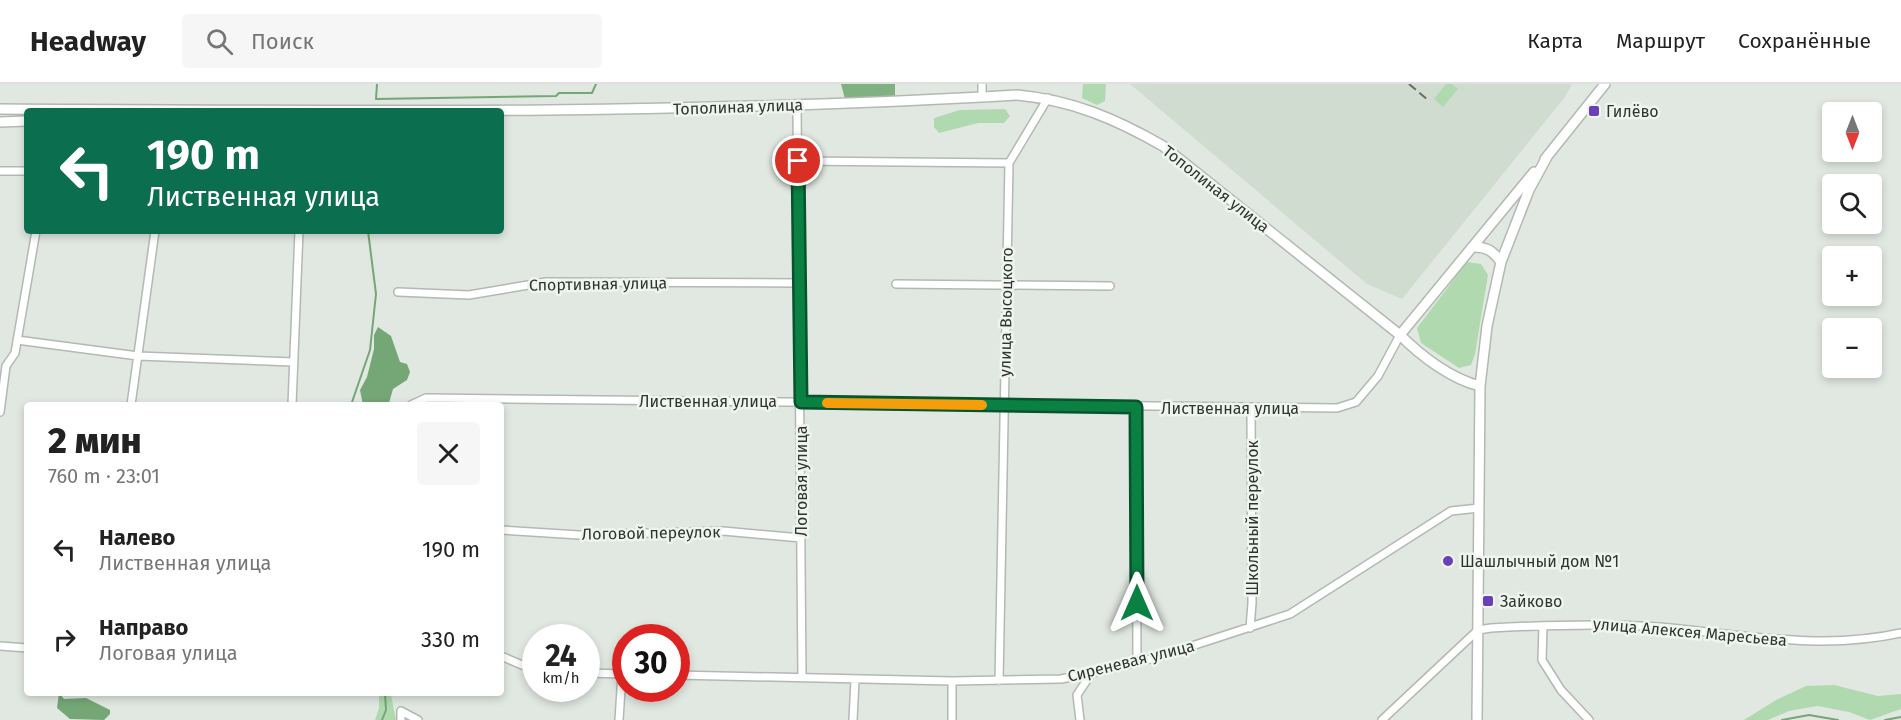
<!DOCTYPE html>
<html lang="ru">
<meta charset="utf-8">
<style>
body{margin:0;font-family:"Fira Sans",sans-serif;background:#f6f6f6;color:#222;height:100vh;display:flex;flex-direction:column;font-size:22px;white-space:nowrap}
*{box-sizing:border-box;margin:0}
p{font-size:20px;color:#767676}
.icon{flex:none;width:33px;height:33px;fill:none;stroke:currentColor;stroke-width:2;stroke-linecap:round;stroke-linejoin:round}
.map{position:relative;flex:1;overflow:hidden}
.panel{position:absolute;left:24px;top:318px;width:480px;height:294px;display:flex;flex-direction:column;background:#fff;border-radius:6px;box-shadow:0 3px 9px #0003}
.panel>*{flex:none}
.banner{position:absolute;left:24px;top:24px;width:480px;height:126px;border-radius:6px;box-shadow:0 3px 9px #0003;background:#0b6e4f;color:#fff;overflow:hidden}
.needle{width:39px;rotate:180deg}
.fabs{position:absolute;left:1822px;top:18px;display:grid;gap:12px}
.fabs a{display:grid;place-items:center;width:60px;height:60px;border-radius:6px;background:#fff;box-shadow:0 3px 9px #0003;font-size:30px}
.speed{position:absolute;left:522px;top:540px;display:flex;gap:12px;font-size:30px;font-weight:700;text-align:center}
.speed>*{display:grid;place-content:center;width:78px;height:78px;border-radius:50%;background:#fff;box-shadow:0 3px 9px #0003;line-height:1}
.speed small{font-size:15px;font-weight:400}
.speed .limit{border:9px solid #d22;background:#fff;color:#111}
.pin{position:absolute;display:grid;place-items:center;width:51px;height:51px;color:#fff;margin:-26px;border:3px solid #fff;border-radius:50%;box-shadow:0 2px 6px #0007}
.me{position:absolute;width:66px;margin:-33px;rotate:0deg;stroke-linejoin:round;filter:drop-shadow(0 0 4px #0008)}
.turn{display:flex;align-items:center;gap:21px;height:126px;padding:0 24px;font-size:27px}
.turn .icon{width:78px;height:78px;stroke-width:2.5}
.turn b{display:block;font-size:42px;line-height:51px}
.round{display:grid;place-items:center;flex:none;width:63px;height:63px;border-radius:6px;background:#f6f6f6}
.overview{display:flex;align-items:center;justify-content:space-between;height:102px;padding:0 24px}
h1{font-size:36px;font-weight:800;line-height:45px}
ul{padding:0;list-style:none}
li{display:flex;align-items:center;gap:18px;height:90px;padding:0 24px}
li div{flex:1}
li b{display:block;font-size:22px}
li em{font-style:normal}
header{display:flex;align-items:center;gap:36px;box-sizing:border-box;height:84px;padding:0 30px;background:#fff;border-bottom:2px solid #e0e0e0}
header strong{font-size:28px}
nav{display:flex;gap:33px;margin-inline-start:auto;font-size:21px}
.search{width:420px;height:54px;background:#f6f6f6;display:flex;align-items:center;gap:15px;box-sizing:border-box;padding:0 21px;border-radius:6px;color:#767676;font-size:22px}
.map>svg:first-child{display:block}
</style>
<header>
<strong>Headway</strong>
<div class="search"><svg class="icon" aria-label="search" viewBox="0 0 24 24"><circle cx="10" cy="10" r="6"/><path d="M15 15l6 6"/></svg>Поиск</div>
<nav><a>Карта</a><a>Маршрут</a><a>Сохранённые</a></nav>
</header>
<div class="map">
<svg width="1901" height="636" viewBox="0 0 1901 636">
<rect width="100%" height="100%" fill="#e1e8e1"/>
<path fill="#cfdccf" d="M 1130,0 L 1572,0 L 1565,13 L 1402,215 L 1367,200 Z"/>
<path fill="#b0d9b0" d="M 1083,0 L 1106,0 L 1105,17 L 1097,21 L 1082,14 Z
M 1446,0 L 1452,0 L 1458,5 L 1443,23 L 1434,15 Z
M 1005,25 L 1010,32 L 1004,39 L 978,39 L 939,49 L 934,43 L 934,34 L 960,26 Z
M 1467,178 L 1481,180 L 1488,191 L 1475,270 L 1471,281 L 1459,284 L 1421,259 L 1417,244 Z
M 1834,601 L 1878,612 L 1901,610 L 1901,625 L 1870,636 L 1849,628 L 1817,622 L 1789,627 L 1768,636 L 1744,636 L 1776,616 L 1806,602 Z
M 379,609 L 391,611 L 396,636 L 375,636 L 379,624 Z"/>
<path fill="#7fb280" d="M 841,0 L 895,0 L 895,13 L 845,15 Z"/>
<path fill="#74a775" d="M 378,243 L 391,252 L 400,278 L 407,280 L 410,288 L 407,296 L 393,305 L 389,319 L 363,321 L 360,306 L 367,293 L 374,265 L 374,251 Z
M 59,609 L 64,615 L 86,614 L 110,626 L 110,630 L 104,636 L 70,635 L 57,624 Z"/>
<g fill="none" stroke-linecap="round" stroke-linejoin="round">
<path stroke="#74a775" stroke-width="2" d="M 377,0 L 376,15 L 556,12 L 559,9 L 592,9 L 596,0
M 351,321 L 370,266 L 376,210 L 368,147
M 382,636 L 386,626 L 385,609
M 1782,636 L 1809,631 L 1838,636
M 1885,636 L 1901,633"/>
<g stroke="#b2b9b2" stroke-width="10">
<path id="street" d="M 982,0 L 982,13
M 797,22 L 802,593
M 798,77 L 1009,79
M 0,87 L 27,87
M 896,200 L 1110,202
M 398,208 L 469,211 L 546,198 L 799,199
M 17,256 L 138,272 L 293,278
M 131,321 L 155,147
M 292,321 L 299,147
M 411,321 L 426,314 L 1337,324 L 1356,318 L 1378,292 L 1400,251
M 1136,323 L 1137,578
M 0,328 L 6,282 L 15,269 L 36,147
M 501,446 L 579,451 L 723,447 L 801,454
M 1543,542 L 1542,576 L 1561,606 L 1589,636
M 1250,544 L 1252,519 L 1251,325
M 0,562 L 27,564
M 501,572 L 536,587
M 586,589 L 626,590
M 676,591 L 952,597 L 1061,595 L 1101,587 L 1155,574 L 1290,530 L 1451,427 L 1479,424
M 999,597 L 1009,79 L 1048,14
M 401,636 L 401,627 L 418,636
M 619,636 L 622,590
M 853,636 L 855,596
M 952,636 L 952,597
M 1080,636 L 1077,611 L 1091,590
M 1382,636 L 1478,546 L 1491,544 C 1547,541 1603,539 1660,543 C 1740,550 1821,567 1901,549"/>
</g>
<g stroke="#b2b9b2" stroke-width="12">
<path id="secondary" d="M 0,25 C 339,27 678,31 1017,11 C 1072,16 1116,35 1163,62 L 1400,251 C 1421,272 1451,295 1480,302
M 0,38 L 27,37
M 1545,75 L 1605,0
M 1472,163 C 1486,162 1493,167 1501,178
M 1400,251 L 1534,88
M 1477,636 L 1480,302 L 1487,242 L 1501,178 L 1529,106 L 1548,71"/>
</g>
<use href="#street" stroke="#fff" stroke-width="7"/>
<use href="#secondary" stroke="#fff" stroke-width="9"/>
<path stroke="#686c68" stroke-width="2" stroke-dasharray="9 4.5" stroke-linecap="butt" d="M 1409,0 L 1428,16"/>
</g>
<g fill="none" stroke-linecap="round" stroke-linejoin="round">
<g stroke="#07532c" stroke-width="15">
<path id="route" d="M 798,77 L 801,318 L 1136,323 L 1137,519"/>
</g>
<use href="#route" stroke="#0b8043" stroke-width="10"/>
<path stroke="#f59e0b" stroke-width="10" d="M 827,319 L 982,321"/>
</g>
<g fill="#6a40b8" stroke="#eef5ee" stroke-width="2">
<rect x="1588" y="21" width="12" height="12" rx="3"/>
<circle cx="1448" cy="477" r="6"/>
<rect x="1482" y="511" width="12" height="12" rx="3"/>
</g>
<g text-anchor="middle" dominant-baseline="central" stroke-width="5" stroke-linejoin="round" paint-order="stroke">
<g font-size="16" fill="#303330" stroke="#eef5ee">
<text transform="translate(738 23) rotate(-2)">Тополиная улица</text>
<text transform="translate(1216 105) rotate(38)">Тополиная улица</text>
<text transform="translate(598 200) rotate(-1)">Спортивная улица</text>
<text transform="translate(1006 228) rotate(-89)">улица Высоцкого</text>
<text x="708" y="317">Лиственная улица</text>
<text x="1230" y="324">Лиственная улица</text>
<text transform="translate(801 397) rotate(-90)">Логовая улица</text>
<text transform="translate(1252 434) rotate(-90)">Школьный переулок</text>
<text transform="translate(651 449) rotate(-1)">Логовой переулок</text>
<text transform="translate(1690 548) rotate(5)">улица Алексея Маресьева</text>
<text transform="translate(1131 577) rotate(-14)">Сиреневая улица</text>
</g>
<g font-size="16" fill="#303330" stroke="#eef5ee" text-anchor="start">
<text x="1606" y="27">Гилёво</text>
<text x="1460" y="477">Шашлычный дом №1</text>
<text x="1500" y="517">Зайково</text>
</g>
</g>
</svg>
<div class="fabs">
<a><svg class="needle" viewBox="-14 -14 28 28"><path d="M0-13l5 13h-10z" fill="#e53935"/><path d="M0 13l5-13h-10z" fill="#767676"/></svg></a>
<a><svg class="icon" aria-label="search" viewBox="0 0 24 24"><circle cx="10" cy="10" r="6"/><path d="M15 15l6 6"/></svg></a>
<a>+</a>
<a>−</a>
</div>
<div class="speed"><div>24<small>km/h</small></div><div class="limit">30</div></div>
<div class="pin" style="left:798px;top:77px;background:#d93025"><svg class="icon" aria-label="arrive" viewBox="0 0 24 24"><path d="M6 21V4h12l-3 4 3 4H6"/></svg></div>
<svg class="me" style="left:1137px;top:519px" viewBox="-20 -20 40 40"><path d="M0-17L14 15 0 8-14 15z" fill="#0b8043" stroke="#fff" stroke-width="4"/></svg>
<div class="banner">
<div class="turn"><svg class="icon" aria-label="left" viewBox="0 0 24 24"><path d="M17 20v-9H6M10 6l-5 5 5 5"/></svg><div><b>190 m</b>Лиственная улица</div></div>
</div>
<section class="panel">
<div class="overview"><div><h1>2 мин</h1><p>760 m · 23:01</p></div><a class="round"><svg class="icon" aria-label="close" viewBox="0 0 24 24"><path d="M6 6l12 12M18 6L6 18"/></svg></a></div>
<ul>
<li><svg class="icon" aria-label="left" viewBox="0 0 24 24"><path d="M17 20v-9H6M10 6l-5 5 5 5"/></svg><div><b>Налево</b><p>Лиственная улица</p></div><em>190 m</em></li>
<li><svg class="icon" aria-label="right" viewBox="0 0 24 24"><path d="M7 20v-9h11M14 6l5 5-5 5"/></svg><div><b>Направо</b><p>Логовая улица</p></div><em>330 m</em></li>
</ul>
</section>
</div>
